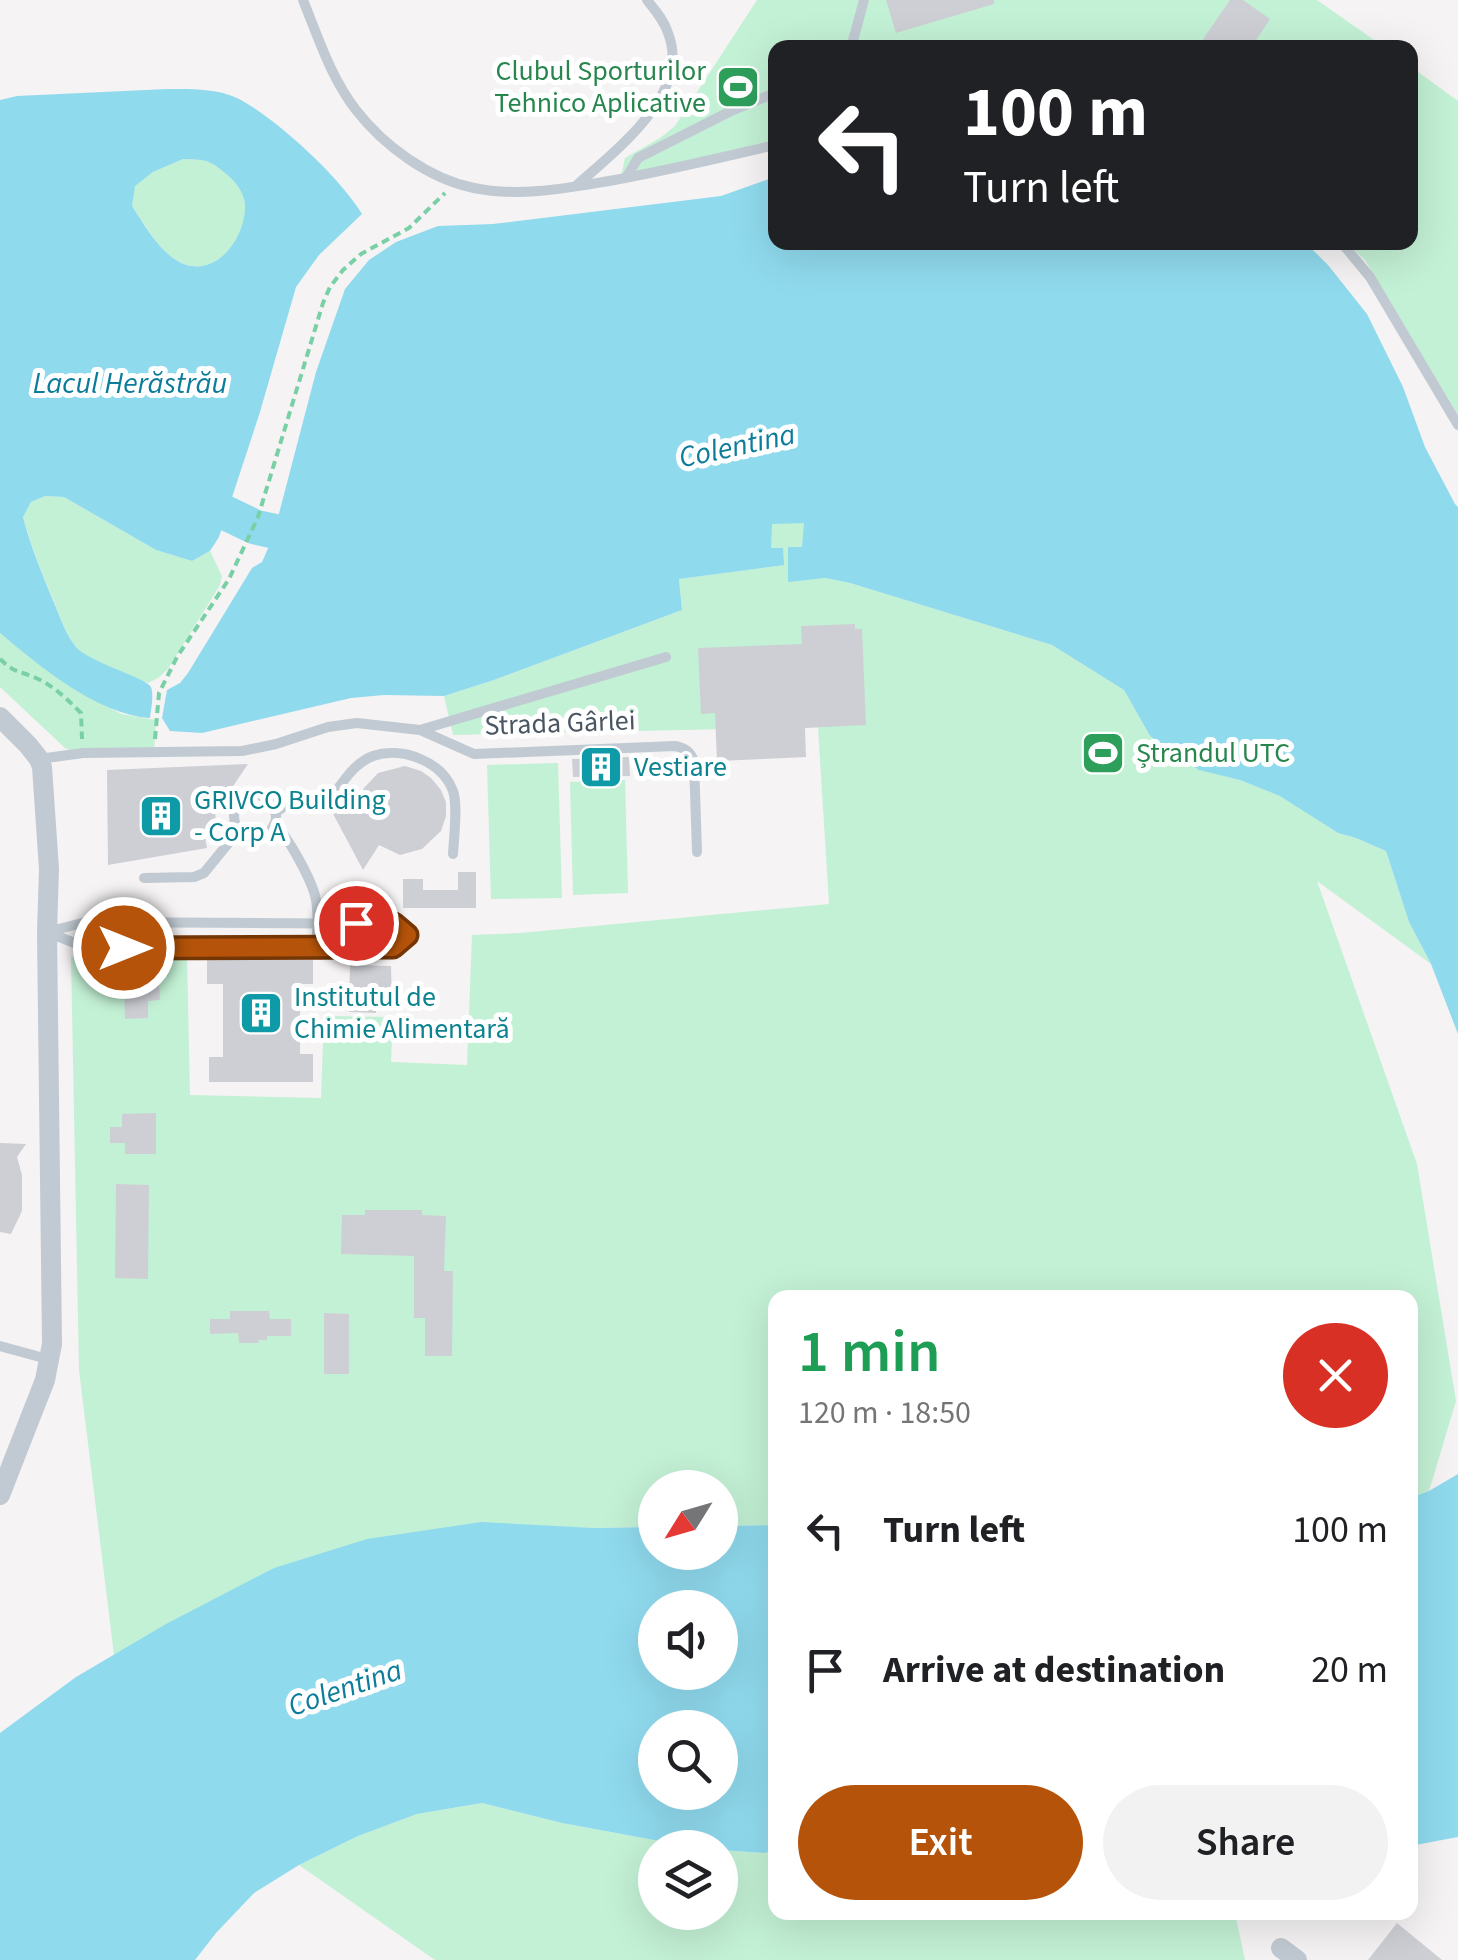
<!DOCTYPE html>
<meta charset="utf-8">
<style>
body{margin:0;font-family:"Source Sans 3",sans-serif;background:#f2f2f2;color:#202124;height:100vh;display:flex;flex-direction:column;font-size:38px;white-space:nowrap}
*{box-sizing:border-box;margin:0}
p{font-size:32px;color:#757577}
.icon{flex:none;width:55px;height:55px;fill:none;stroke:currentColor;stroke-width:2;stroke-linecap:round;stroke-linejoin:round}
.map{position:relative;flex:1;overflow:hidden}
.sheet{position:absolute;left:768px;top:1290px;width:650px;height:630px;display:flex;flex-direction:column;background:#fff;border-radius:20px;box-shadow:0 10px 40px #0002}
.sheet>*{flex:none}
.banner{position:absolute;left:768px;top:40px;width:650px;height:210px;border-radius:20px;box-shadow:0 10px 40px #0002;background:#202124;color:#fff;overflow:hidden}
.needle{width:65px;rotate:233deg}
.tools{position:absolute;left:638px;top:1470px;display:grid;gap:20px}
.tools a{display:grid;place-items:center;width:100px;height:100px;border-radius:50%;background:#fff;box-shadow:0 10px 40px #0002;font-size:50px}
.pin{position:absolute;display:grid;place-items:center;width:85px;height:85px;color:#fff;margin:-42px;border:5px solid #fff;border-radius:50%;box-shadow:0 2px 10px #0007}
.me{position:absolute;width:110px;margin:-55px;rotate:90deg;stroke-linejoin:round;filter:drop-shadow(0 0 8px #0008)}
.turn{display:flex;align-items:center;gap:35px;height:210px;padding:0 30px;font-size:45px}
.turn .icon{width:130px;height:130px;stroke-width:2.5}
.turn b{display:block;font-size:70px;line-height:85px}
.round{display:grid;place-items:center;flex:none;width:105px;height:105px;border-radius:52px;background:#f2f2f2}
.head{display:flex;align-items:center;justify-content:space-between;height:170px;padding:0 30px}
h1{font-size:60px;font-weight:600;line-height:75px;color:#1e9e55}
.action{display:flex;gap:20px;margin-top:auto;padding:20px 30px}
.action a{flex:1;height:115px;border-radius:60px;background:#b45309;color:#fff;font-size:40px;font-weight:600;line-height:115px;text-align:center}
.action a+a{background:#f2f2f2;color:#202124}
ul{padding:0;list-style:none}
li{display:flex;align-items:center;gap:30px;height:140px;padding:0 30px}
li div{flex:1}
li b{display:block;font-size:38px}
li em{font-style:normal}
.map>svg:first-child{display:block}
</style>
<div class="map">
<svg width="1458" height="1960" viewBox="0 0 1458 1960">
<rect width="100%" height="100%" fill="#f5f3f3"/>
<path fill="#c3f1d5" d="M 757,0 L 1317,0 L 1384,47 L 775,48 L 775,140 L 645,172 L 621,176 L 625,158 L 660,138 L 675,126 Z
M 1410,66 L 1458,101 L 1458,415 L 1365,260 L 1347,243 L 1410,242 Z
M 183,159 C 190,160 199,159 206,161 C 213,163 220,169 225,173 C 235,181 244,192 245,205 C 247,239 212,283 176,260 C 157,248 145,224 132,206 L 134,186 L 153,172 Z
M 45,496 L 64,497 L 156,550 L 192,561 L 210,551 L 222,576 L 220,585 L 168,669 L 158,678 L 148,683 C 125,674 95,667 77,648 C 67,637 62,621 56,606 C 43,577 32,548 23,517 L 31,502 Z
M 771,523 L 805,523 L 802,547 L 789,547 L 788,581 L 825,578 L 850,583 L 1052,645 L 1124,690 L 1150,736 L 1199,769 L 1240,780 L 1281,796 L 1338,833 L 1356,838 L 1386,851 L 1409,922 L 1431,964 L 1317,881 L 1417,1164 L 1456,1401 L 1429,1491 L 1410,1498 L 1410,1298 L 775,1298 L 775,1525 L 720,1526 L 720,1488 L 655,1488 L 655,1527 L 593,1528 L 274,1568 L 114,1655 L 79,1370 L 71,957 L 187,955 L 190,1095 L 321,1098 L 324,1016 L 393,1017 L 391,1062 L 467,1065 L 472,935 L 520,933 L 829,904 L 818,727 L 453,735 L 444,696 L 491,681 L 682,610 L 679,579 L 783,565 L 771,549 Z
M 0,633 L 33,660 L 75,688 L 121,714 L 156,720 L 154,752 L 76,753 L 65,748 L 0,687 Z
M 558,763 L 562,898 L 491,899 L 487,765 Z
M 625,780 L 628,893 L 573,895 L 570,782 Z
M 482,1803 L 562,1823 L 692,1847 L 655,1848 L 655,1912 L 720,1912 L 720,1850 L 763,1853 L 775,1850 L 775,1912 L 1235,1913 L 1245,1960 L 435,1960 L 299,1865 L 358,1836 L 417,1814 Z"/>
<path fill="#90daee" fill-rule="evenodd" d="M 167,89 C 190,89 215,88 237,98 C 274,116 341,178 362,214 L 319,255 L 296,287 L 260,412 L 219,537 L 210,551 L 192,561 L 156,550 L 64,497 L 45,496 L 31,502 L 23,517 C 31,548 43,576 55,605 C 61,619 66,635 76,647 C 90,663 145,677 151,687 C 154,695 151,710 150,718 C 98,715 39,666 0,633 L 0,100 L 17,96 ZM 183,159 C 190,160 199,159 206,161 C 213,163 220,169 225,173 C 235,181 244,192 245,205 C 246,240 212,283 176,260 C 157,248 144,224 132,206 L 135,186 L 153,172 Z
M 775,177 L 775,242 L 1305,242 L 1328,265 L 1367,314 L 1403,387 L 1425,447 L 1455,504 L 1458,507 L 1458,1034 L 1431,964 L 1409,922 L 1386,851 L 1356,838 L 1338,833 L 1280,796 L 1240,780 L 1199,770 L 1150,736 L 1124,690 L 1052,645 L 850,583 L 825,578 L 788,582 L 788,547 L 802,547 L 804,523 L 772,524 L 771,548 L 783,548 L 784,565 L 679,579 L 682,610 L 491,681 L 444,696 L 384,695 L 351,698 L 202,733 L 170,731 L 162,718 L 167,690 L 180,683 L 188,673 L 252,568 L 262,562 L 269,546 L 265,542 L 271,526 L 276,525 L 316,372 L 345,289 L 369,260 L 396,242 L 438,226 L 493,224 L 721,196 Z
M 1458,1474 L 1458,1837 L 1410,1846 L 1410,1498 L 1429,1491 Z
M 481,1522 L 593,1528 L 655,1527 L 655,1552 L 720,1552 L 720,1526 L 775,1525 L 775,1850 L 764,1853 L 720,1850 L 720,1848 L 692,1847 L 562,1823 L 482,1803 L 417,1814 L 358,1836 L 299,1865 L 254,1893 L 216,1933 L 195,1960 L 0,1960 L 0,1733 L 76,1677 L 166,1624 L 274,1568 L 367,1539 ZM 655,1608 L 720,1608 L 720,1672 L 655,1672 ZM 655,1728 L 720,1728 L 720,1792 L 655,1792 Z"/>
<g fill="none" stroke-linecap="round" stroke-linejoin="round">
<path stroke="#90daee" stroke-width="35" d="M 186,494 L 255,527 L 315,540"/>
</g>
<path fill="#cdcfd5" d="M 886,0 L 994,0 L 994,4 L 896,33 Z
M 1230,0 L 1243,0 L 1270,19 L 1251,48 L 1197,48 Z
M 855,624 L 855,629 L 862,629 L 866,725 L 805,728 L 806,757 L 717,761 L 715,713 L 701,714 L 698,648 L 802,644 L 801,626 Z
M 629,757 L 630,776 L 573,777 L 572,759 Z
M 248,764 L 225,798 L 215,801 L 216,830 L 204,831 L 207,848 L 108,865 L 107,770 Z
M 405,766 L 421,771 L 431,778 L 441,790 L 446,802 L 446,816 L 441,831 L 422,849 L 400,855 L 379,845 L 363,870 L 330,808 L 356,805 L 364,788 L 378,773 Z
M 458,872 L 476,872 L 476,908 L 403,908 L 403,879 L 423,879 L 423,890 L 458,890 Z
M 148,957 L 149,963 L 158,963 L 160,1000 L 148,1001 L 148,1018 L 125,1019 L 123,958 Z
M 207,960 L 313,960 L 313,984 L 300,984 L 300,1054 L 313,1054 L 313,1082 L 209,1082 L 209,1057 L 223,1057 L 223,984 L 207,984 Z
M 350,965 L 391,966 L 392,1003 L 376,1003 L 376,1013 L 349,1012 Z
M 156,1113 L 156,1154 L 125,1154 L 125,1143 L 110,1143 L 110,1127 L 122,1127 L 122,1114 Z
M 0,1143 L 26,1144 L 17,1157 L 22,1175 L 22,1211 L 11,1234 L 0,1232 Z
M 116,1184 L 149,1185 L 148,1279 L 115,1278 Z
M 365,1210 L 422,1210 L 422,1215 L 446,1216 L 444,1271 L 453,1271 L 452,1356 L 425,1356 L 425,1318 L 414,1318 L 414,1256 L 341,1254 L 342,1215 L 365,1215 Z
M 230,1311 L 269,1311 L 270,1319 L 291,1319 L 291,1336 L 267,1336 L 267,1340 L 258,1340 L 259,1343 L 239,1343 L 238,1333 L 210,1334 L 210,1319 L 230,1319 Z
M 324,1313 L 349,1314 L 349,1374 L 324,1374 Z
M 1397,1923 L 1442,1960 L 1368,1960 Z"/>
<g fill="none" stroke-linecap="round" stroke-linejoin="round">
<path stroke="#7ad0a6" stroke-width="4" stroke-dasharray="8 5" stroke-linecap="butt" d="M 0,659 C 16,674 18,670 36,678 C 54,686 67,699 81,713 L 82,739
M 155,739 L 159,693 L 177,657 L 229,579 L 258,517 L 323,303 L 330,287 L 343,270 L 361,254 L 409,228 L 445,193"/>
<path stroke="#c1cad2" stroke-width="10" d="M 303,0 C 318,37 331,78 356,110 C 384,146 429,179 474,188 C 517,197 562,189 603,182 C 661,172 718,158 775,145
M 851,48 L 864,0
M 626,178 L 638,158 L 733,110 L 775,93
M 577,185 C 616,150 692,93 668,33 C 664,20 655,10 647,0
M 1341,242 L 1370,277 L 1458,425
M 420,730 L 666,657
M 39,759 L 83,753 L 242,751 L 276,744 L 328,727 L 357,723 L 420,730 L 474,754 L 675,746 C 685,748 690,751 694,761 L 697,852
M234 816a21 21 0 1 1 42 0a21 21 0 1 1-42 0Z
M 275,813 L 290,802 L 334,794 C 345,779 355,763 373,756 C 401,746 442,761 453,791 C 458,805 454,837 453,854
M 274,824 C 288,836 313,882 316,900 C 319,916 317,932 316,948
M 144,878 L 194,877 L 204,873 L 239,830
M 86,922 L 394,924 L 407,935 L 393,947 L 87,948 L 47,932 Z
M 0,1346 L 51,1360"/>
<path stroke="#c1cad2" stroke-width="20" d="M 0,717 L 28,745 L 39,759 L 42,767 L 49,869 L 47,932 L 52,1344 L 45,1380 L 0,1495
M 1281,1948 L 1297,1960"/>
</g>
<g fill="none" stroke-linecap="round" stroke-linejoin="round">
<g stroke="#753606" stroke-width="25">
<path id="route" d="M 124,948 L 393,947 L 407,935 L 394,924 L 356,923"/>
</g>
<use href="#route" stroke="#b45309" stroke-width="18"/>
</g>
<defs>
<g id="stadium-square" transform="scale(2.25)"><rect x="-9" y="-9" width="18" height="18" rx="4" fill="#2e9e5b" stroke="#fff"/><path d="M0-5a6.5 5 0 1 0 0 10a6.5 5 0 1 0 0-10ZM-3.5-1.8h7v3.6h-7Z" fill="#fff"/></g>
<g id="building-square" transform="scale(2.25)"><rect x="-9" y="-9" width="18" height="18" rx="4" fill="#0f9aa8" stroke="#fff"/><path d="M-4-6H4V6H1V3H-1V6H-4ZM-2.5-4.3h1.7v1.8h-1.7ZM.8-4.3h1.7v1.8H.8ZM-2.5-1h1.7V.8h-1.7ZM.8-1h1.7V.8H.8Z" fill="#fff"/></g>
</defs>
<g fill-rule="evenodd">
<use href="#stadium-square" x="738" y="87"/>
<use href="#stadium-square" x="1103" y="753"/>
<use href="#building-square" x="601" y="767"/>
<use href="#building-square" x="161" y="816"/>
<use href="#building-square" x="261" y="1013"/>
</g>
<g text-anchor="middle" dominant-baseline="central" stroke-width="10" stroke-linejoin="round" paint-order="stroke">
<g font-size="28" fill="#27864d" stroke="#fff" text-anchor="end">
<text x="706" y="71">Clubul Sporturilor<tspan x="706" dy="32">Tehnico Aplicative</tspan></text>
<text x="1136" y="753" text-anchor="start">Ștrandul UTC</text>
</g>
<g font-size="28" fill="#4a5661" stroke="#fff">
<text transform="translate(560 723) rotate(-2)">Strada Gârlei</text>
</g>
<g font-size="28" fill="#0d838f" stroke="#fff" text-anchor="start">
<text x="634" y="767">Vestiare</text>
<text x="194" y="800">GRIVCO Building<tspan x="194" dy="32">- Corp A</tspan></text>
<text x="294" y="997">Institutul de<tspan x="294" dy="32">Chimie Alimentară</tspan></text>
</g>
<g font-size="30" font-style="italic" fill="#0c7c9b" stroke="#fff">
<text x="130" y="383">Lacul Herăstrău</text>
<text transform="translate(737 446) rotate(-12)">Colentina</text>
<text transform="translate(345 1688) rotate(-19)">Colentina</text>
</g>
</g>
</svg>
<div class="tools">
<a><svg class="needle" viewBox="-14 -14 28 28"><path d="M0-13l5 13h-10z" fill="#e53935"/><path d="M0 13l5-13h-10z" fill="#757577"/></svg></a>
<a><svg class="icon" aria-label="sound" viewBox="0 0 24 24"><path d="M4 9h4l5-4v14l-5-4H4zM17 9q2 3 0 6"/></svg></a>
<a><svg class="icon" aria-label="search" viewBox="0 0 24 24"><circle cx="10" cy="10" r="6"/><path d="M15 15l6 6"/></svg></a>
<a><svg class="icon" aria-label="layers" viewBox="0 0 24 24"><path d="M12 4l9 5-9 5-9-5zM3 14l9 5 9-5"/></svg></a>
</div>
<div class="pin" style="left:356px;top:923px;background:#d93025"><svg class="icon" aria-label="arrive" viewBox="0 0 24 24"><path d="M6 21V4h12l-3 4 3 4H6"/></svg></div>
<svg class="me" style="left:124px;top:948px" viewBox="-20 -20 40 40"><circle r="17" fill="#b45309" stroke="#fff" stroke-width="3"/><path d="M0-11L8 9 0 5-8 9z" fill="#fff"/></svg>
<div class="banner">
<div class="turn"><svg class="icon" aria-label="left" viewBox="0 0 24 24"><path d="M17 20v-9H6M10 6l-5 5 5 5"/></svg><div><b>100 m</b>Turn left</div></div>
</div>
<section class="sheet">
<div class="head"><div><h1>1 min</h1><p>120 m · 18:50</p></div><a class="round" style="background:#d93025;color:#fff"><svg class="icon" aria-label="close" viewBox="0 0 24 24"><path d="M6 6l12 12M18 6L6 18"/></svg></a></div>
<ul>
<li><svg class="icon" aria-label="left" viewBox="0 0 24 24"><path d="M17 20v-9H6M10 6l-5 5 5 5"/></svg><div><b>Turn left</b></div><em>100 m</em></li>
<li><svg class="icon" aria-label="arrive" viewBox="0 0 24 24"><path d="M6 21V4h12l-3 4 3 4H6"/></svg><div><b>Arrive at destination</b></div><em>20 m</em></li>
</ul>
<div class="action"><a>Exit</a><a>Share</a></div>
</section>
</div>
